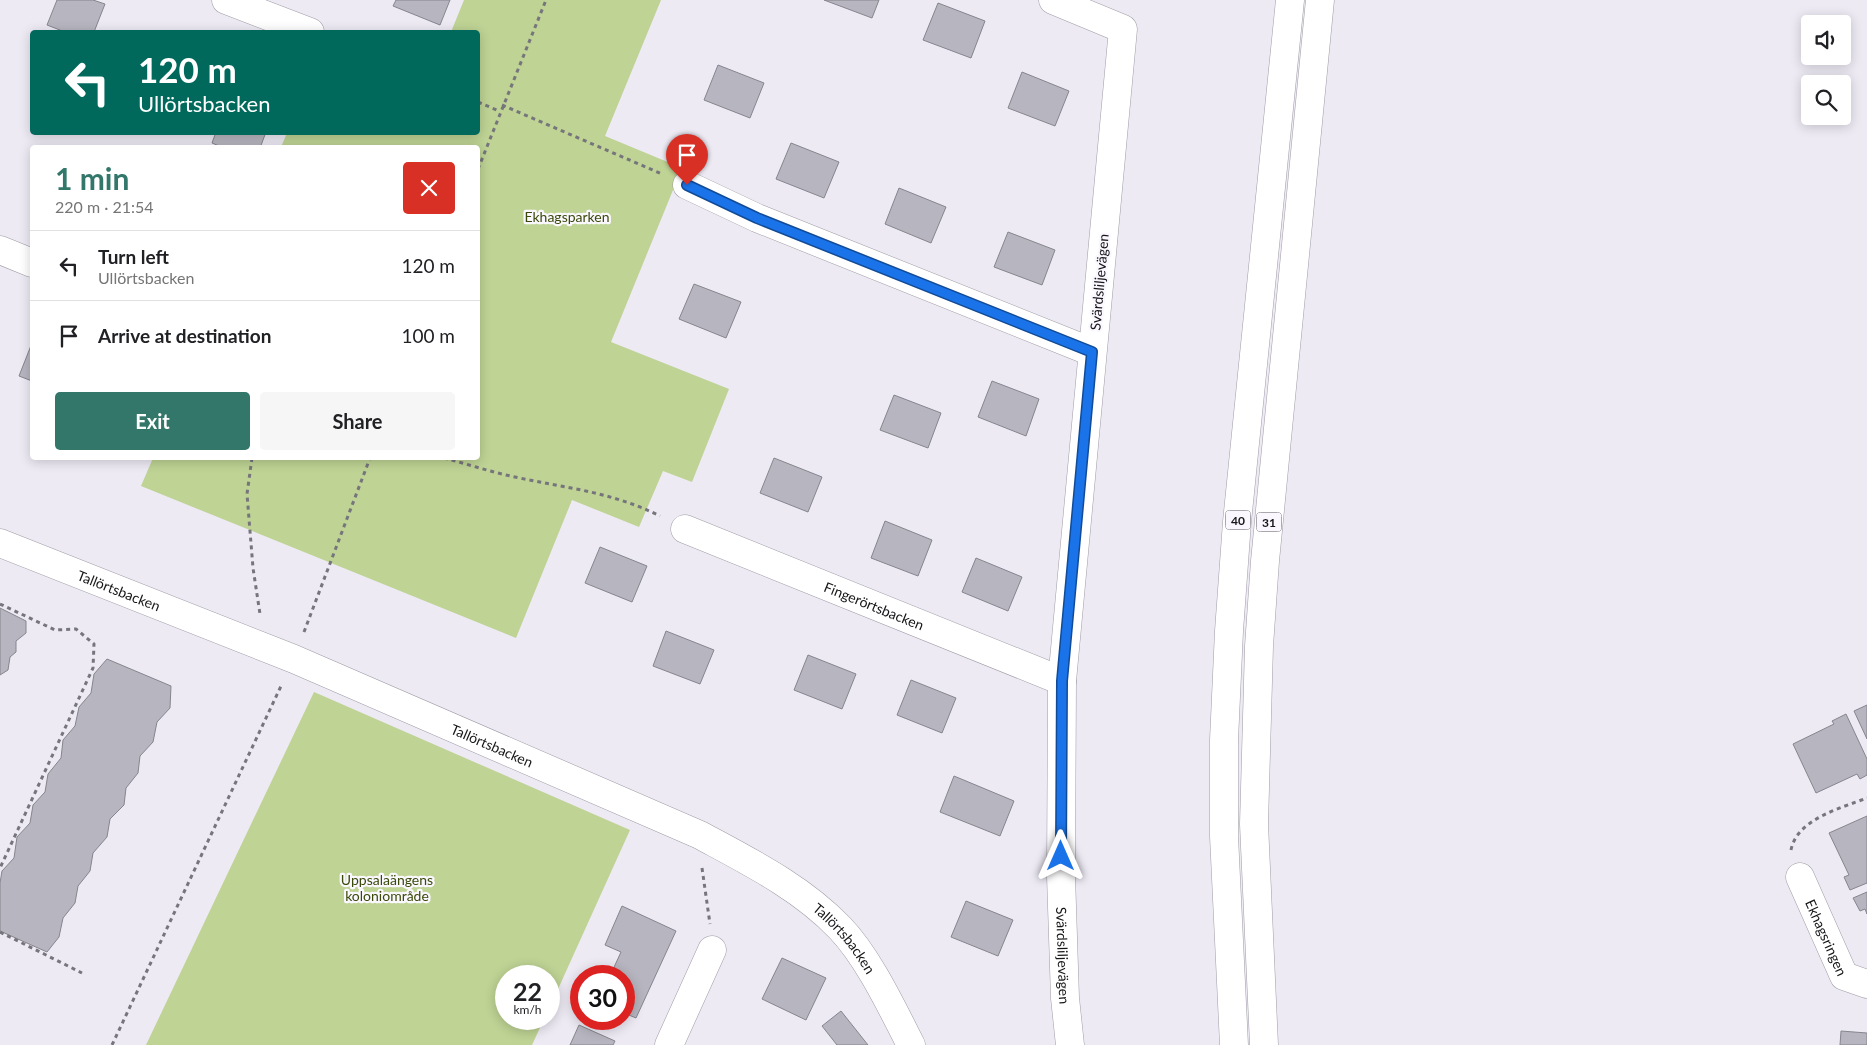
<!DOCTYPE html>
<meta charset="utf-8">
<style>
body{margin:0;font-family:Lato,sans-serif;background:#f6f6f6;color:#202124;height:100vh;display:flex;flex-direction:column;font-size:19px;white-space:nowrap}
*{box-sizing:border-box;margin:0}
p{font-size:16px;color:#757577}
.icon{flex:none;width:28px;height:28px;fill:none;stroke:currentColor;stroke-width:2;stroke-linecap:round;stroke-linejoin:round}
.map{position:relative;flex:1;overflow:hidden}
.details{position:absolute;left:30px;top:145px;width:450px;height:315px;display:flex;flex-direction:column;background:#fff;border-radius:5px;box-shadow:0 2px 12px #0003}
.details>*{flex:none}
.top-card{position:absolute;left:30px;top:30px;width:450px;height:105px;border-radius:5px;box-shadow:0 2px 12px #0003;background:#00695c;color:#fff;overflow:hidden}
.tools{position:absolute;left:1801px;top:15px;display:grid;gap:10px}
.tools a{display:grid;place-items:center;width:50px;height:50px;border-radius:5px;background:#fff;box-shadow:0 2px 12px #0003;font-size:25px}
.speed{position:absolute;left:495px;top:965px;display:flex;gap:10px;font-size:25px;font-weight:700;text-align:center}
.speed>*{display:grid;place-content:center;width:65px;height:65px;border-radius:50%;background:#fff;box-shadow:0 2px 12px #0003;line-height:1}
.speed small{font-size:12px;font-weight:400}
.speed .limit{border:8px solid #d22;background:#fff;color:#111}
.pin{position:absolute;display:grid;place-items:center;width:42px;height:42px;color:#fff;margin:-51px -21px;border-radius:50% 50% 50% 0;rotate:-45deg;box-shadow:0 0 5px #0007}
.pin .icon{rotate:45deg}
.me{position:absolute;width:55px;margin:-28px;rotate:0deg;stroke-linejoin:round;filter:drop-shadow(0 0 4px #0008)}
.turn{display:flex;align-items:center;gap:18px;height:105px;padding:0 25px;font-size:22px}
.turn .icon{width:65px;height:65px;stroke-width:2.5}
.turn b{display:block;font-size:35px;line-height:42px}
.round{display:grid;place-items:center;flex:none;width:52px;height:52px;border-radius:5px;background:#f6f6f6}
.overview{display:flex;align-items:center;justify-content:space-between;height:85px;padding:0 25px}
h1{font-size:30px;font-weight:700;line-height:38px;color:#33776b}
.button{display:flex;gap:10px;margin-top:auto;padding:10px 25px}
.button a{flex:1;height:58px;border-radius:5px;background:#33776b;color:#fff;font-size:20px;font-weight:700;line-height:58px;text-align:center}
.button a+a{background:#f6f6f6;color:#202124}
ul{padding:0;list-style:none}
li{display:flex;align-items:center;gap:15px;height:70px;padding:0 25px;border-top:1px solid #e0e0e0}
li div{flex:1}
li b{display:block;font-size:19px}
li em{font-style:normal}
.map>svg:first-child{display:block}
</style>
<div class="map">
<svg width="1867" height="1045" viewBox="0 0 1867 1045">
<rect width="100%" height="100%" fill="#edeaf4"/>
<path fill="#bed394" d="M 464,0 L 661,0 L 605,136 L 682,168 L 611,342 L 729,389 L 692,482 L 663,471 L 639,527 L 572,500 L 516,638 L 141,486 L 153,458 L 478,458 L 478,148 L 281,147 L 287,133 L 478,132 L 478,32 L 451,32 Z
M 314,692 L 630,830 L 549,1009 L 549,976 L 506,976 L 506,1019 L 544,1019 L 532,1045 L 146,1045 Z"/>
<path fill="#b7b5bf" stroke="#86858e" d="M 57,0 L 93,0 L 105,4 L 94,32 L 65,32 L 47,25 Z
M 396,0 L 450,0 L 440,25 L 393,6 Z
M 824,0 L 879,0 L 872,18 Z
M 938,3 L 985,21 L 971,58 L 923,40 Z
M 718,65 L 764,83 L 750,118 L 704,100 Z
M 1022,72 L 1069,91 L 1055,126 L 1008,108 Z
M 216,132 L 266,132 L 260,148 L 224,148 L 212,143 Z
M 791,143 L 839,162 L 824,198 L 776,179 Z
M 899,188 L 946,207 L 931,243 L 885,224 Z
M 1008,232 L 1055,250 L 1042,285 L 994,267 Z
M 694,284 L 741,302 L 726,338 L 679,319 Z
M 32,343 L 32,381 L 19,376 Z
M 992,381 L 1039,399 L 1026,436 L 978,417 Z
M 894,395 L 941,413 L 928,448 L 880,430 Z
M 774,458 L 822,477 L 808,512 L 760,493 Z
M 885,521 L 932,540 L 918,576 L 871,558 Z
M 600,547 L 647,566 L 632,602 L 585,583 Z
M 976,558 L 1022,577 L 1008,611 L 962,592 Z
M 0,608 L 26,621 L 26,633 L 16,641 L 16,652 L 10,657 L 8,670 L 0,675 Z
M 666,631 L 714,650 L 700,684 L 653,666 Z
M 808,655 L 856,674 L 842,709 L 794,690 Z
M 107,659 L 171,686 L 170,708 L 157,722 L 153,742 L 140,756 L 138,773 L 126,788 L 124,805 L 110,819 L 107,837 L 93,853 L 90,871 L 78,886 L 75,903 L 63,918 L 59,937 L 47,952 L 0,931 L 0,883 L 2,871 L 14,858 L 17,837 L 30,823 L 33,805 L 45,792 L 48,774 L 61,758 L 63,740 L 75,726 L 79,707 L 91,693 L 94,674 Z
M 911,680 L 956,698 L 942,733 L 897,715 Z
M 1867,705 L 1867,739 L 1854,711 Z
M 1846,714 L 1867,759 L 1867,775 L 1860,779 L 1857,774 L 1816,793 L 1793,744 L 1834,724 L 1832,721 Z
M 954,776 L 1014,801 L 1000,836 L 940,812 Z
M 1867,816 L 1867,883 L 1850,890 L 1844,877 L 1849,875 L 1829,833 Z
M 1867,892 L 1867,914 L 1865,909 L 1860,911 L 1853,898 Z
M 966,901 L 1013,920 L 998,956 L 951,937 Z
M 622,906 L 676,931 L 636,1018 L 624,1013 L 624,976 L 610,976 L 621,952 L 605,945 Z
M 782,958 L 826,978 L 806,1020 L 762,999 Z
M 841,1011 L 868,1045 L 837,1045 L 822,1026 Z
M 579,1025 L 615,1041 L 613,1045 L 570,1045 Z
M 1841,1031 L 1867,1033 L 1867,1045 L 1840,1045 Z"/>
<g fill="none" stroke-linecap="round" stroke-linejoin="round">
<g stroke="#a09ca6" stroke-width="29">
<g id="minor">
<path d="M 226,0 L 310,32"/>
<path id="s1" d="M 1053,0 L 1123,29 L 1062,681 L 1061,876 L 1065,998 L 1070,1045"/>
<path d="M 687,185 L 757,218 L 1092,352"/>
<path d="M 0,250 L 32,263"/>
<path id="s2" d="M 685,529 L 1062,681"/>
<path id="s3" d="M 0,543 L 294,659 L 700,835 C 748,861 801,887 840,928 C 868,957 892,1008 911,1045"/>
<path id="s4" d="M 1800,877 L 1844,976 L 1867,984"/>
<path d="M 669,1045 L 712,950"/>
</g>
</g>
<g stroke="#a09ca6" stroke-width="29">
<path id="highway" d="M 1234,1045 L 1224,836 L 1224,740 L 1229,631 L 1237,522 L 1290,0
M 1264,1045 L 1254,824 L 1259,646 L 1265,561 L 1320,0"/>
</g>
<path stroke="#77757c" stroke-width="3" stroke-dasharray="4 4" stroke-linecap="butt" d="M 478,102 L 499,111
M 502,105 L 662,174
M 478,169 L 546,0
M 252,458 L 247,494 L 253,568 L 260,614
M 444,458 C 467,464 491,472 515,477 C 566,488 612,492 660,516
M 0,604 L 55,630 L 76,629 L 94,644 L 93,668 L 0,868
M 304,632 L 370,458
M 1791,850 C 1797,819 1841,808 1867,798
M 702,868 L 710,924
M 0,932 L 82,973
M 112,1045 L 282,684"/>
<use href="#minor" stroke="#fff" stroke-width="28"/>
<use href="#highway" stroke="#fff" stroke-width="28"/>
</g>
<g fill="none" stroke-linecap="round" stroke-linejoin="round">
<g stroke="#114b97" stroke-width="12">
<path id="route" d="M 687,185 L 757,218 L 1092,352 L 1062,681 L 1061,856"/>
</g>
<use href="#route" stroke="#1a73e8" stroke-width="9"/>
</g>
<g text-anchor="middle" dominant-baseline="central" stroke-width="4.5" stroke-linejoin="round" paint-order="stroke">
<g fill="#faf8fe" stroke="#5a595d" stroke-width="1">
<rect x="1225.5" y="510.5" width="25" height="19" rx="4"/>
<rect x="1256.5" y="512.5" width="25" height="19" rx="4"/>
</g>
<g font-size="12" font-weight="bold" fill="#161518">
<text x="1238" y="520">40</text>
<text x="1269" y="522">31</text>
</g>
<g font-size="14" fill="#394909" stroke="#faf8fe">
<text x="567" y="216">Ekhagsparken</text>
<text x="387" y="879">Uppsalaängens<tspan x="387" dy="16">koloniområde</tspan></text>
</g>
<g font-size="14" fill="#161518" stroke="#faf8fe">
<text transform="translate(1099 282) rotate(-85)">Svärdsliljevägen</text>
<text stroke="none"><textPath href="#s3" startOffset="128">Tallörtsbacken</textPath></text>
<text stroke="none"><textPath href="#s2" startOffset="204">Fingerörtsbacken</textPath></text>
<text stroke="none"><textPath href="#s3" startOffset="532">Tallörtsbacken</textPath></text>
<text stroke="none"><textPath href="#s4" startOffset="66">Ekhagsringen</textPath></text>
<text stroke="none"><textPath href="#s3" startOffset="938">Tallörtsbacken</textPath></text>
<text stroke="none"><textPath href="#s1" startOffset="1005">Svärdsliljevägen</textPath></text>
</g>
</g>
</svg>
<div class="tools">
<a><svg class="icon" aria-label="sound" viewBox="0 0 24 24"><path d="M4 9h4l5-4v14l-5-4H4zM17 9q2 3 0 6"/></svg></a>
<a><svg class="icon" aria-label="search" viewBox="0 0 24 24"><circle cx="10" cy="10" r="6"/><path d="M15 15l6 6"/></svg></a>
</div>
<div class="speed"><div>22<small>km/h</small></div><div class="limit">30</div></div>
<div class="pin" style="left:687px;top:185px;background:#d93025"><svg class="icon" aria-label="arrive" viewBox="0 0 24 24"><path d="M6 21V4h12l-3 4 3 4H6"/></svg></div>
<svg class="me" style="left:1061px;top:856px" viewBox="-20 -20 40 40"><path d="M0-17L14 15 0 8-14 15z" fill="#1a73e8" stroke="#fff" stroke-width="4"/></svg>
<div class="top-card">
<div class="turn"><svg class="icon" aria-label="left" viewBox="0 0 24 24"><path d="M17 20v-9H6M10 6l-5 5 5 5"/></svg><div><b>120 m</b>Ullörtsbacken</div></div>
</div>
<section class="details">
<div class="overview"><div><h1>1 min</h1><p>220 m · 21:54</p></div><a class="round" style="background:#d93025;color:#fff"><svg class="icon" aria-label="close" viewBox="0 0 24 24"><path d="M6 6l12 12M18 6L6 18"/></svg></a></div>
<ul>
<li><svg class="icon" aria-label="left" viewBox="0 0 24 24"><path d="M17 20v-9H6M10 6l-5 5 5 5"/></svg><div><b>Turn left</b><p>Ullörtsbacken</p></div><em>120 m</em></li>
<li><svg class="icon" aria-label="arrive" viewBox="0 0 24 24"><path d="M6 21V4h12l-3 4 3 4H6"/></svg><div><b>Arrive at destination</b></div><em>100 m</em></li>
</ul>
<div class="button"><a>Exit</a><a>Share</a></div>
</section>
</div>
